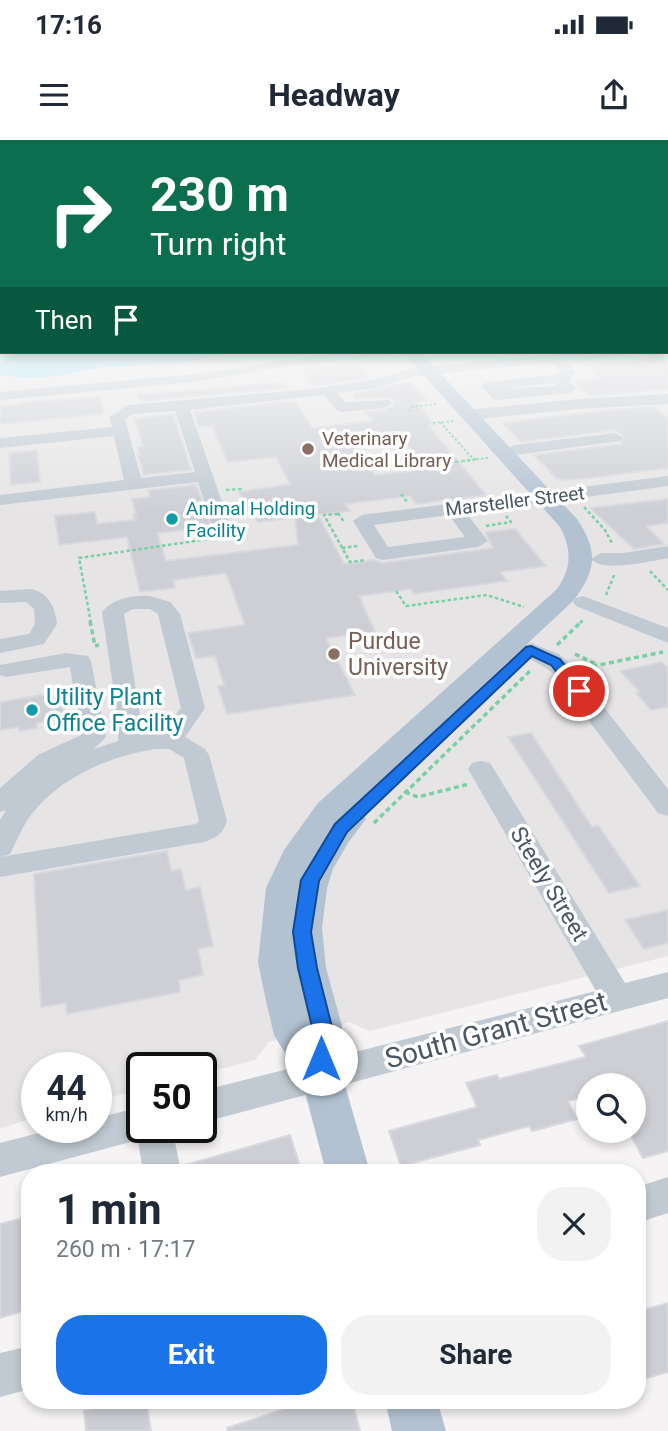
<!DOCTYPE html>
<meta charset="utf-8">
<style>
body{margin:0;font-family:Roboto,sans-serif;background:#f2f2f3;color:#1f2937;height:100vh;display:flex;flex-direction:column;font-size:26px;white-space:nowrap}
*{box-sizing:border-box;margin:0}
p{font-size:23px;color:#747a83}
.icon{flex:none;width:38px;height:38px;fill:none;stroke:currentColor;stroke-width:2;stroke-linecap:round;stroke-linejoin:round}
.map{position:relative;flex:1;overflow:hidden}
.side{position:absolute;left:21px;top:1024px;width:625px;height:245px;display:flex;flex-direction:column;background:#fff;border-radius:28px;box-shadow:0 4px 10px #0003}
.side>*{flex:none}
.guide{position:absolute;left:0px;top:0px;width:668px;height:214px;box-shadow:0 4px 10px #0003;background:#0b6e4f;color:#fff;overflow:hidden}
.tools{position:absolute;left:576px;top:933px;display:grid;gap:14px}
.tools a{display:grid;place-items:center;width:70px;height:70px;border-radius:50%;background:#fff;box-shadow:0 4px 10px #0003;font-size:35px}
.speed{position:absolute;left:21px;top:912px;display:flex;gap:14px;font-size:35px;font-weight:700;text-align:center}
.speed>*{display:grid;place-content:center;width:91px;height:91px;border-radius:50%;background:#fff;box-shadow:0 4px 10px #0003;line-height:1}
.speed small{font-size:18px;font-weight:400}
.speed .limit{border:4px solid #111;border-radius:10px;background:#fff;color:#111}
.pin{position:absolute;display:grid;place-items:center;width:60px;height:60px;color:#fff;margin:-30px;border:4px solid #fff;border-radius:50%;box-shadow:0 2px 7px #0007}
.me{position:absolute;width:77px;margin:-38px;rotate:0deg;stroke-linejoin:round;filter:drop-shadow(0 0 5px #0008)}
.turn{display:flex;align-items:center;gap:24px;height:147px;padding:0 35px;font-size:32px}
.turn .icon{width:91px;height:91px;stroke-width:2.5}
.turn b{display:block;font-size:49px;line-height:60px}
.then{display:flex;align-items:center;height:66px;padding:0 35px;background:#0003;gap:14px;font-size:26px}
.round{display:grid;place-items:center;flex:none;width:74px;height:74px;border-radius:28px;background:#f2f2f3}
.summary{display:flex;align-items:center;justify-content:space-between;height:119px;padding:0 35px}
h1{font-size:42px;font-weight:700;line-height:52px}
.action{display:flex;gap:14px;margin-top:auto;padding:14px 35px}
.action a{flex:1;height:80px;border-radius:28px;background:#1a73e8;color:#fff;font-size:28px;font-weight:700;line-height:80px;text-align:center}
.action a+a{background:#f2f2f3;color:#1f2937}
.status{display:flex;justify-content:space-between;align-items:center;height:49px;padding:0 35px;background:#fff;direction:ltr}
.status svg{height:19px;fill:currentColor}
header{display:flex;justify-content:space-between;align-items:center;height:91px;padding:0 35px;background:#fff;font-size:32px;font-weight:700}
.map>svg:first-child{display:block}
</style>
<div class="status"><b>17:16</b><svg viewBox="0 0 49 12"><path d="M0 12V9h3v3zM5 12V6h3v6zM10 12V3h3v9zM15 12V0h3v12zM26 1h20v11H26zM47 4h2v5h-2z"/></svg></div>
<header><svg class="icon" aria-label="menu" viewBox="0 0 24 24"><path d="M4 6h16M4 12h16M4 18h16"/></svg>Headway<svg class="icon" aria-label="share" viewBox="0 0 24 24"><path d="M12 15V3M7 8l5-5 5 5M5 13v7h14v-7"/></svg></header>
<div class="map">
<svg width="668" height="1291" viewBox="0 0 668 1291">
<rect width="100%" height="100%" fill="#f5f3f3"/>
<path fill="#e6e4e5" d="M 0,194 L 2,212 L 667,212 L 668,194 L 668,816 L 370,891 L 349,882 L 269,902 L 255,920 L 201,934 L 201,928 L 142,928 L 142,949 L 96,961 L 96,928 L 37,928 L 37,976 L 0,989 Z"/>
<path fill="#90daee" d="M 21,212 L 233,212 L 188,222 L 99,228 L 58,236 L 26,238 L 0,235 L 0,224 Z"/>
<path fill="#cdcfd5" stroke="#d7d9de" stroke-width="2" fill-rule="evenodd" d="M 668,217 L 668,249 L 590,256 L 572,241 L 600,238 L 584,225 Z
M 335,226 L 361,226 L 370,238 L 313,246 L 302,229 Z
M 284,242 L 288,248 L 140,261 L 138,255 Z
M 411,242 L 427,261 L 416,262 L 435,285 L 428,285 L 486,355 L 416,364 L 410,356 L 345,364 L 350,371 L 318,375 L 344,424 L 374,420 L 383,423 L 493,408 L 485,392 L 515,389 L 546,426 L 500,432 L 507,441 L 413,454 L 411,449 L 359,456 L 375,492 L 326,498 L 355,555 L 227,574 L 218,546 L 224,545 L 215,516 L 196,518 L 188,493 L 245,485 L 226,433 L 173,440 L 175,448 L 140,452 L 127,397 L 59,405 L 55,376 L 95,372 L 97,384 L 135,380 L 133,374 L 136,374 L 132,359 L 150,357 L 148,350 L 196,345 L 212,387 L 157,393 L 166,421 L 298,405 L 295,377 L 258,382 L 253,370 L 247,371 L 239,352 L 290,344 L 276,317 L 228,322 L 212,286 L 199,287 L 194,272 L 295,261 L 312,288 L 372,281 L 366,272 L 385,270 L 394,265 L 394,261 L 389,257 L 356,259 L 353,254 ZM 398,293 L 420,322 L 406,324 L 411,331 L 375,335 L 350,298 Z
M 100,257 L 104,274 L 0,284 L 0,266 L 23,264 L 22,262 Z
M 654,267 L 668,278 L 668,328 L 590,338 L 558,340 L 534,315 L 621,304 L 624,296 L 615,290 L 521,302 L 502,283 L 607,270 Z
M 173,274 L 191,330 L 144,335 L 138,315 L 141,315 L 138,307 L 143,306 L 135,279 Z
M 37,310 L 40,342 L 11,345 L 9,313 Z
M 668,359 L 668,383 L 646,386 L 664,404 L 634,409 L 590,368 Z
M 662,522 L 668,528 L 668,567 L 651,570 L 636,553 L 640,552 L 620,531 Z
M 61,552 L 65,578 L 37,583 L 37,588 L 19,591 L 19,587 L 0,590 L 0,562 Z
M 531,593 L 592,687 L 598,685 L 640,746 L 609,753 L 508,597 Z
M 167,711 L 171,731 L 181,729 L 186,750 L 200,747 L 213,806 L 198,809 L 203,835 L 179,840 L 180,852 L 67,874 L 66,863 L 41,867 L 34,734 Z
M 668,770 L 668,803 L 644,809 L 625,780 Z
M 668,881 L 668,1011 L 643,1018 L 628,990 L 634,990 L 634,945 L 588,945 L 588,956 L 568,961 L 577,979 L 532,991 L 529,986 L 478,1000 L 480,1005 L 401,1026 L 389,991 L 477,967 L 466,943 L 497,935 L 499,939 L 586,917 L 579,906 Z
M 290,995 L 300,1026 L 287,1030 L 288,1032 L 183,1032 L 182,1026 Z
M 30,1076 L 30,1169 L 0,1178 L 0,1084 Z
M 668,1163 L 668,1232 L 637,1241 L 637,1172 Z
M 118,1260 L 146,1260 L 151,1291 L 86,1291 L 84,1271 Z
M 312,1260 L 352,1260 L 360,1291 L 228,1291 L 227,1288 Z"/>
<g fill="none" stroke-linecap="round" stroke-linejoin="round">
<path stroke="#7ad0a6" stroke-width="2" stroke-dasharray="2.5 2" stroke-linecap="butt" d="M 646,213 L 652,218
M 409,271 L 412,267 L 437,264
M 440,282 L 474,320
M 433,283 L 454,281
M 463,321 L 488,318"/>
<path stroke="#7ad0a6" stroke-width="2.5" stroke-dasharray="3.5 2.5" stroke-linecap="butt" d="M 455,322 L 477,319
M 226,350 L 241,349 L 242,352
M 401,354 L 407,362
M 584,367 L 605,390 L 613,405
M 338,373 L 344,382
M 338,374 L 324,375 L 350,422 L 365,420
M 486,386 L 511,382 L 506,376
M 342,408 L 358,406
M 650,431 L 668,450
M 396,451 L 406,466 L 487,455 L 524,467
M 606,455 L 615,433
M 91,483 L 79,418 L 229,396
M 580,483 L 584,479"/>
<path stroke="#7ad0a6" stroke-width="3.5" stroke-dasharray="5 3.5" stroke-linecap="butt" d="M 90,481 L 95,506 L 99,505
M 557,505 L 582,481
M 575,514 L 596,524
M 584,528 L 663,512
M 405,652 L 418,657 L 469,644
M 374,683 L 531,530"/>
<path fill="#c1cad2" fill-rule="evenodd" d="M 0,201 L 2,201 L 0,210 Z
M 667,203 L 668,203 L 668,211 L 667,211 Z
M 345,212 L 391,212 L 384,216 L 303,224 L 194,242 L 0,260 L 0,252 L 194,234 Z
M 580,212 L 627,212 L 620,216 L 566,221 L 576,232 L 569,241 L 576,249 L 569,253 L 498,260 L 493,259 L 481,246 L 488,242 L 560,234 L 561,232 L 551,223 L 415,236 L 380,247 L 338,253 L 345,262 L 389,260 L 392,263 L 389,266 L 384,268 L 341,272 L 336,270 L 324,255 L 190,270 L 229,382 L 227,386 L 220,388 L 211,382 L 198,342 L 0,365 L 0,355 L 124,340 L 114,296 L 0,308 L 0,298 L 112,287 L 109,277 L 128,265 L 310,249 L 378,239 L 413,228 ZM 554,243 L 556,246 L 500,249 ZM 175,271 L 195,332 L 141,338 L 125,279 L 132,274 Z
M 668,254 L 668,264 L 578,269 L 468,280 L 460,275 L 468,270 L 578,259 Z
M 615,293 L 623,298 L 621,301 L 514,315 L 506,310 L 514,305 Z
M 668,336 L 668,346 L 466,373 L 488,401 L 478,407 L 383,420 L 376,418 L 353,381 L 362,375 ZM 449,375 L 465,397 L 388,407 L 374,385 Z
M 668,406 L 668,418 C 651,421 602,433 591,419 L 601,413 L 623,413 Z
M 31,449 C 49,453 55,467 57,484 L 44,504 L 0,513 L 0,499 L 29,494 L 35,484 L 34,469 L 26,462 L 0,463 L 0,451 Z
M 150,456 L 170,462 L 180,474 L 205,568 L 185,597 L 205,609 L 209,615 L 227,681 C 223,694 216,698 204,702 L 0,737 L 0,680 L 6,670 L 0,672 L 0,648 L 38,615 L 81,595 L 70,527 L 6,537 L 0,535 L 0,525 L 66,513 L 88,516 L 91,521 L 106,597 L 94,609 L 118,601 L 119,586 L 102,472 C 113,458 134,455 150,456 ZM 150,469 L 158,474 L 181,568 L 161,593 L 143,595 L 124,474 L 133,469 ZM 155,609 L 169,609 L 184,618 L 199,681 L 196,684 L 0,717 L 10,714 C 17,701 22,687 31,675 C 59,638 109,616 155,609 Z
M 583,456 L 668,488 L 668,503 L 576,466 L 573,462 L 576,458 Z
M 531,503 L 559,514 L 570,524 L 668,649 L 668,676 L 658,673 L 554,534 C 544,525 527,520 520,510 L 523,505 Z
M 481,621 L 490,623 L 625,843 L 668,832 L 668,858 L 201,983 L 201,951 L 596,851 L 468,629 L 472,623 Z
M 142,967 L 142,987 L 172,987 L 181,1032 L 143,1032 L 138,1000 L 0,1037 L 0,1003 L 62,987 L 96,987 L 96,978 Z
M 668,1037 L 668,1073 L 637,1083 L 637,1047 Z
M 30,1206 L 30,1249 L 0,1257 L 0,1213 Z"/>
<path fill="#b3c2d1" fill-rule="evenodd" d="M 403,212 L 420,212 L 577,379 C 599,412 596,430 574,460 L 352,668 L 362,671 L 366,679 L 348,703 L 333,729 L 327,748 L 322,788 L 326,828 L 342,886 L 342,935 L 370,1032 L 326,1032 L 302,941 L 274,895 L 266,861 L 258,822 L 266,748 L 284,710 L 318,663 L 556,450 C 572,429 572,409 560,387 Z
M 385,1260 L 437,1260 L 446,1291 L 392,1291 Z"/>
</g>
<linearGradient id="sky" x2="0" y2="1"><stop stop-color="#85c3ea"/><stop offset="0.52" stop-color="#fafafa"/><stop offset="1" stop-color="#fafafa" stop-opacity="0"/></linearGradient>
<rect width="668" height="374" fill="url(#sky)"/>
<path fill="#1a73e8" stroke="#114b97" stroke-width="2" d="M 531,506 L 560,519 L 586,551 L 584,554 L 574,554 L 551,525 L 532,516 L 347,692 L 319,741 L 311,792 L 317,828 L 332,887 L 331,919 L 328,925 L 321,927 L 313,925 L 310,919 L 312,887 L 298,828 L 293,792 L 301,740 L 335,684 L 526,507 Z"/>
<g fill="#8d6e63" stroke="#fff" stroke-width="2.5">
<circle cx="308" cy="309" r="7"/>
<circle cx="334" cy="514" r="7"/>
</g>
<g fill="#0f9aa8" stroke="#fff" stroke-width="2.5">
<circle cx="172" cy="379" r="7"/>
<circle cx="32" cy="570" r="7"/>
</g>
<g text-anchor="middle" dominant-baseline="central" stroke-width="7" stroke-linejoin="round" paint-order="stroke">
<g font-size="19" fill="#785e54" stroke="#fff" text-anchor="start">
<text x="322" y="298">Veterinary<tspan x="322" dy="22">Medical Library</tspan></text>
</g>
<g font-size="19" fill="#4a5661" stroke="#fff">
<text transform="translate(515 361) rotate(-7)">Marsteller Street</text>
</g>
<g font-size="19" fill="#0d838f" stroke="#fff" text-anchor="start">
<text x="186" y="368">Animal Holding<tspan x="186" dy="22">Facility</tspan></text>
</g>
<g font-size="23" fill="#785e54" stroke="#fff" text-anchor="start">
<text x="348" y="501">Purdue<tspan x="348" dy="26">University</tspan></text>
</g>
<g font-size="23" fill="#0d838f" stroke="#fff" text-anchor="start">
<text x="46" y="557">Utility Plant<tspan x="46" dy="26">Office Facility</tspan></text>
</g>
<g font-size="23" fill="#4a5661" stroke="#fff">
<text transform="translate(549 744) rotate(59)">Steely Street</text>
</g>
<g font-size="28" fill="#4a5661" stroke="#fff">
<text transform="translate(496 890) rotate(-15)">South Grant Street</text>
</g>
</g>
</svg>
<div class="tools">
<a><svg class="icon" aria-label="search" viewBox="0 0 24 24"><circle cx="10" cy="10" r="6"/><path d="M15 15l6 6"/></svg></a>
</div>
<div class="speed"><div>44<small>km/h</small></div><div class="limit">50</div></div>
<div class="pin" style="left:579px;top:551px;background:#d93025"><svg class="icon" aria-label="arrive" viewBox="0 0 24 24"><path d="M6 21V4h12l-3 4 3 4H6"/></svg></div>
<svg class="me" style="left:321px;top:919px" viewBox="-20 -20 40 40"><circle r="19" fill="#fff"/><path d="M0-13L10 11 0 6-10 11z" fill="#1a73e8"/></svg>
<div class="guide">
<div class="turn"><svg class="icon" aria-label="right" viewBox="0 0 24 24"><path d="M7 20v-9h11M14 6l5 5-5 5"/></svg><div><b>230 m</b>Turn right</div></div>
<div class="then">Then<svg class="icon" aria-label="arrive" viewBox="0 0 24 24"><path d="M6 21V4h12l-3 4 3 4H6"/></svg></div>
</div>
<section class="side">
<div class="summary"><div><h1>1 min</h1><p>260 m · 17:17</p></div><a class="round"><svg class="icon" aria-label="close" viewBox="0 0 24 24"><path d="M6 6l12 12M18 6L6 18"/></svg></a></div>
<div class="action"><a>Exit</a><a>Share</a></div>
</section>
</div>
